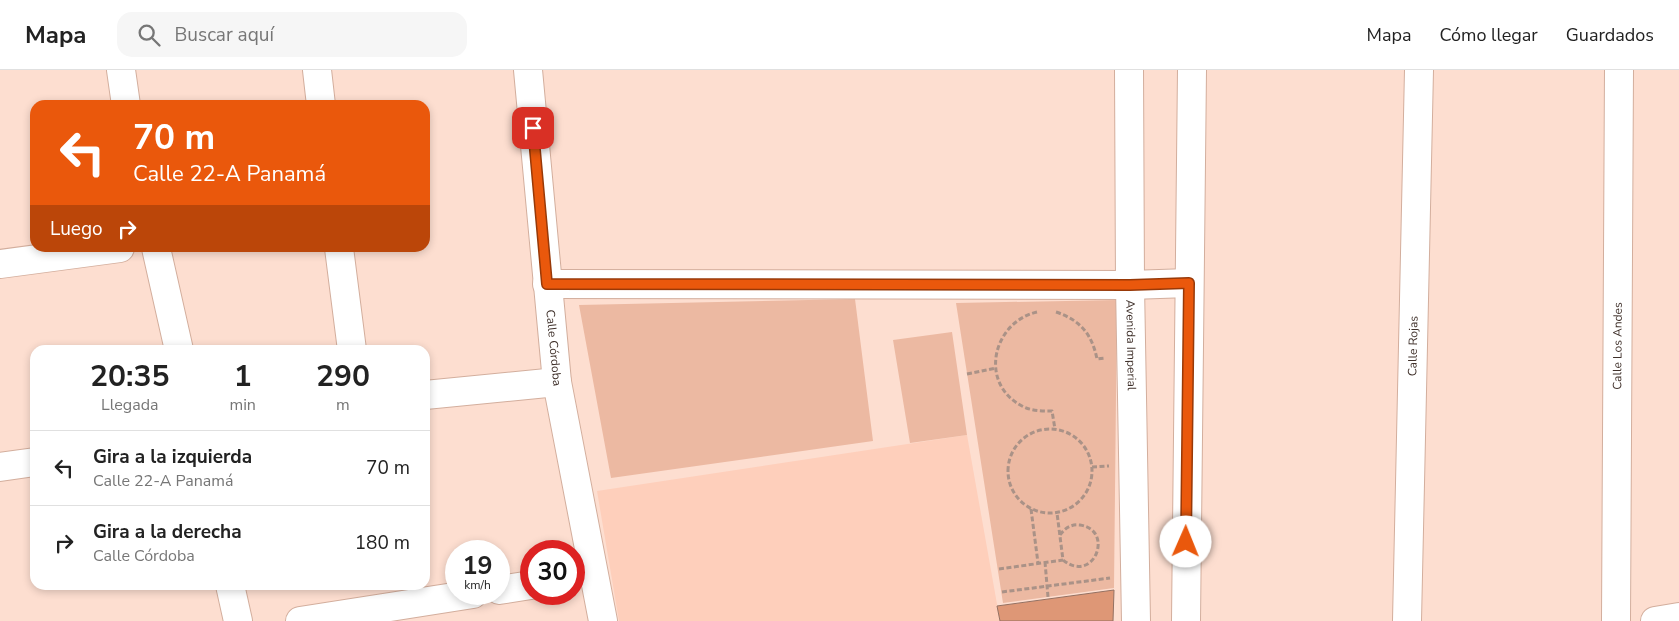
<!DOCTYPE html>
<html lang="es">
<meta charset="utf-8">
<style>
body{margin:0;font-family:"Nunito Sans",sans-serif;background:#f6f6f6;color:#222;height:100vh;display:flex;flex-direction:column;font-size:19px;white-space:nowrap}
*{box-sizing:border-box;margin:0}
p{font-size:16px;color:#767676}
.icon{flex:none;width:28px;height:28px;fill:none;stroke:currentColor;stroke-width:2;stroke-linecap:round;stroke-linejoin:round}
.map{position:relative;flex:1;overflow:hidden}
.drawer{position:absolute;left:30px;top:275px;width:400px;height:245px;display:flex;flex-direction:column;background:#fff;border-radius:15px;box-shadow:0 2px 8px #0003}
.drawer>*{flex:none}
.banner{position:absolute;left:30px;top:30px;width:400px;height:152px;border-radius:15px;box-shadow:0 2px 8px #0003;background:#ea580c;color:#fff;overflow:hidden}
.speed{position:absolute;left:445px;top:470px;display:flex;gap:10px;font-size:25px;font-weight:700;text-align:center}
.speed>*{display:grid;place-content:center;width:65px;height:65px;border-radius:50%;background:#fff;box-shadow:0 2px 8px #0003;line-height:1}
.speed small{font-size:12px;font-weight:400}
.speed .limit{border:8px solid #d22;background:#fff;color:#111}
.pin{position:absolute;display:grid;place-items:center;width:42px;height:42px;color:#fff;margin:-21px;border-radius:10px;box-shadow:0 2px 8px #0006}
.me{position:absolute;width:55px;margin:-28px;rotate:1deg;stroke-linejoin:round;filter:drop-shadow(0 0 4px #0008)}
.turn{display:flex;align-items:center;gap:18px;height:105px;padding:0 20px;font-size:22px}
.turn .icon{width:65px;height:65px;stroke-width:2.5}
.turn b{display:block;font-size:35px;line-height:42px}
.then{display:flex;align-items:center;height:48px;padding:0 20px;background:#0003;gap:10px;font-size:19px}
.eta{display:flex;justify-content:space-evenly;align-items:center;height:85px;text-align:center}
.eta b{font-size:30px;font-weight:700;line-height:35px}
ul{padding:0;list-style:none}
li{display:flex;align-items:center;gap:15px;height:75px;padding:0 20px;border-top:1px solid #e0e0e0}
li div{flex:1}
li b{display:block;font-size:19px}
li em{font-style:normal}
header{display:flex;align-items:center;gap:30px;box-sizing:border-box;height:70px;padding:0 25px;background:#fff;border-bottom:1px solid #e0e0e0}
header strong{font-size:24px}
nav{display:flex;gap:28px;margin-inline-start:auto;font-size:18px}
.search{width:350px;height:45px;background:#f6f6f6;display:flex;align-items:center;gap:12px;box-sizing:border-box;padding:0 18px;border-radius:15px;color:#767676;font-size:19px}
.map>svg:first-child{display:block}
</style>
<header>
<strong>Mapa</strong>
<div class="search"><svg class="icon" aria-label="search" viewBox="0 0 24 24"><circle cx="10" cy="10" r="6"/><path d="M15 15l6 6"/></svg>Buscar aquí</div>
<nav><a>Mapa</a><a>Cómo llegar</a><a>Guardados</a></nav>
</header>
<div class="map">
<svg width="1679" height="551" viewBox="0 0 1679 551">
<rect width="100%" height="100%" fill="#fdded0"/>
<path fill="#fecfbb" d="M 967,365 L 1000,551 L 619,551 L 597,421 Z"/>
<path fill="#ecb9a2" d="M 855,229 L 873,371 L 611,408 L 579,235 Z
M 1117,230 L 1114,518 L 1003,533 L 956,233 Z
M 952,262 L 967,365 L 910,373 L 893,270 Z"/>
<path fill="#de9776" stroke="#947162" d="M 1114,520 L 1113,551 L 1000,551 L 997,536 Z"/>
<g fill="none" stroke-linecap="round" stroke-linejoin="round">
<g stroke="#d3ae9d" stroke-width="30">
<g id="minor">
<path d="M 121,0 L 126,35"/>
<path d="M 317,0 L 321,35"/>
<path id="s1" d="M 528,0 L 557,312 L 603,551"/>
<path id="s2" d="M 1129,0 L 1130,215 L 1136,551"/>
<path d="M 156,178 L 179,280"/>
<path d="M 339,178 L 352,280"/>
<path d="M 0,194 L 120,178"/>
<path d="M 547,214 L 1130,215 L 1189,213"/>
<path d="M 425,325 L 557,312"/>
<path d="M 0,397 L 35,392"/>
<path d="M 230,515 L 238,551"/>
<path d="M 499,520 L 531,515"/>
<path d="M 300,551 L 473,524"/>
<path d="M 1186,551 L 1192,0"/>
<path id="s3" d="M 1407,551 L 1419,0"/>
<path id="s4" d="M 1616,551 L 1619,0"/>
<path d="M 1655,551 L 1679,547"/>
</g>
</g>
<path stroke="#aa9287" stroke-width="3" stroke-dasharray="5 2.5" stroke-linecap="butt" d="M 1037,242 C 993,252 978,313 1022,336 C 1031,341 1042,341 1052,341 L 1055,359
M 1056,242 C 1080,250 1092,264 1097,289 L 1106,288
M 967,304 L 996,298
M1008 401a42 42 0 1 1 84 0a42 42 0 1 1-84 0Z
M 1092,397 L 1109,396
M 1031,439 L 1038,493
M 1060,465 C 1065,458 1071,454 1080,455 C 1115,460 1094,515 1063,490
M 1045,492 L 1048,527
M 999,499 L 1063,490 L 1057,443
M 1002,522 L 1110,508"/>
<use href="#minor" stroke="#fff" stroke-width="28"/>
</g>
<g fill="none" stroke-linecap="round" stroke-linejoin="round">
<g stroke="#983908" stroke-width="12">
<path id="route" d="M 533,58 L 547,214 L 1130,215 L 1189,213 L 1186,472"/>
</g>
<use href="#route" stroke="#ea580c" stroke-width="9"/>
</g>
<g text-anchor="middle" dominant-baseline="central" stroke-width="4" stroke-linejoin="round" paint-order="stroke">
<g font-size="12" fill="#3f302a" stroke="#fdded0">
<text stroke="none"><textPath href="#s2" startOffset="275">Avenida Imperial</textPath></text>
<text stroke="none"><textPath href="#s3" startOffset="275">Calle Rojas</textPath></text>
<text stroke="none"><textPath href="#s4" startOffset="275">Calle Los Andes</textPath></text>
<text stroke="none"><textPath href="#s1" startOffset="279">Calle Córdoba</textPath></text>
</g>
</g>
</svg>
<div class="speed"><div>19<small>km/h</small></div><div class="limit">30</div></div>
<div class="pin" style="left:533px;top:58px;background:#d93025"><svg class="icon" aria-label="arrive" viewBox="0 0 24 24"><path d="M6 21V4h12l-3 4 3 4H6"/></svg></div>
<svg class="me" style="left:1186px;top:472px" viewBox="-20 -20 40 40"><circle r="19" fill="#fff"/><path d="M0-13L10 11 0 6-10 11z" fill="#ea580c"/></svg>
<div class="banner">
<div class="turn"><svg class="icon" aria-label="left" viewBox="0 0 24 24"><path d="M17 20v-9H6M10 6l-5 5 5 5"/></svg><div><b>70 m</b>Calle 22-A Panamá</div></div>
<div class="then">Luego<svg class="icon" aria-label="right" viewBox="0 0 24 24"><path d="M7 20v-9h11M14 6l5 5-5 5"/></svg></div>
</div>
<section class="drawer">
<div class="eta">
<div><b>20:35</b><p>Llegada</p></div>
<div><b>1</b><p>min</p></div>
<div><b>290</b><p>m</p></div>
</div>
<ul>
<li><svg class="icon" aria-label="left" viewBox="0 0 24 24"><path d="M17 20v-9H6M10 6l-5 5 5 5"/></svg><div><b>Gira a la izquierda</b><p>Calle 22-A Panamá</p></div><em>70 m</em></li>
<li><svg class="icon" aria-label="right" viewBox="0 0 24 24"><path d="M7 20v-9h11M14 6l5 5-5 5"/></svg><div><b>Gira a la derecha</b><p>Calle Córdoba</p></div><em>180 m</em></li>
</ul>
</section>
</div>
